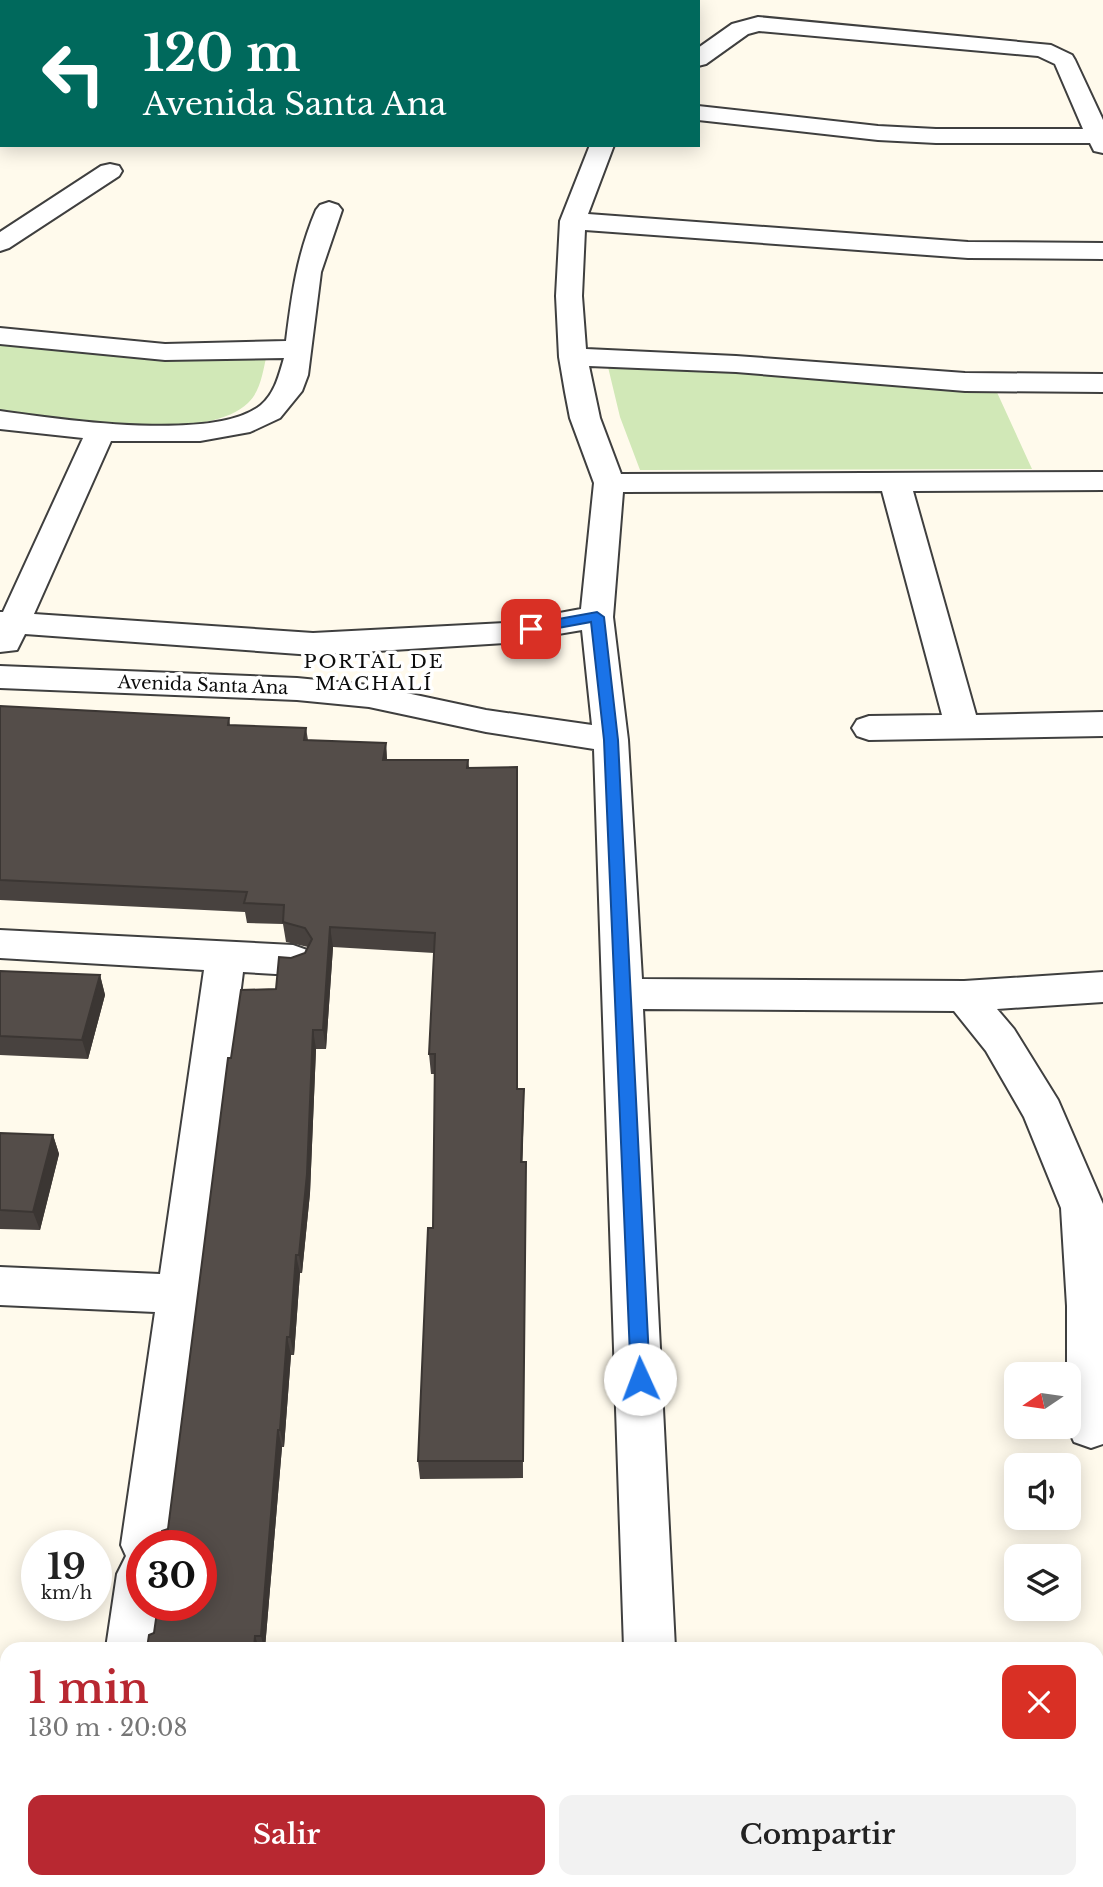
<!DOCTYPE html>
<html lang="es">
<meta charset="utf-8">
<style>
body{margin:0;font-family:"Libre Baskerville",serif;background:#f2f2f2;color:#222;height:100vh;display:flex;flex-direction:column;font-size:26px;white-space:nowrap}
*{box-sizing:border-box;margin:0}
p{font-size:23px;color:#767676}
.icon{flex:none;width:38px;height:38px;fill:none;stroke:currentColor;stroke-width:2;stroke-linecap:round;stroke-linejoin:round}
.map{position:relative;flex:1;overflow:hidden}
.drawer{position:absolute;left:0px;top:1642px;width:1104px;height:247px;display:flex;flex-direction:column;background:#fff;border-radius:21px 21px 0 0;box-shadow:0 4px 18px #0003}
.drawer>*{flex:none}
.guide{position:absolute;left:0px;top:0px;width:700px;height:147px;box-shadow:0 4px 18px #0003;background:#00695c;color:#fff;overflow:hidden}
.needle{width:46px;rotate:257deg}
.tools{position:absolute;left:1004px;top:1362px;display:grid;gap:14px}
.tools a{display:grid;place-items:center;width:77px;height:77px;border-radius:14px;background:#fff;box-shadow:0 4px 18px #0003;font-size:35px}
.speed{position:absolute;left:21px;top:1530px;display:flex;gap:14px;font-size:35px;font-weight:700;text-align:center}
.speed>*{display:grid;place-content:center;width:91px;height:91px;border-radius:50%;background:#fff;box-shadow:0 4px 18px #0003;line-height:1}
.speed small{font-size:18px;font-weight:400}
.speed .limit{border:10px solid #d22;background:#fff;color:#111}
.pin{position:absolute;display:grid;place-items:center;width:60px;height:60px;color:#fff;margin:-30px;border-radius:14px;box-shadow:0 4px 10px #0006}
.me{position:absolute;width:77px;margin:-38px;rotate:358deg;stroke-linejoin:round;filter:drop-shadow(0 0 5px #0008)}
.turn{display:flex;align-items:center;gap:24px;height:147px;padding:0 28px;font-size:32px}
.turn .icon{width:91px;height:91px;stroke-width:2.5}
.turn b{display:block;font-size:49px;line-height:60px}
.round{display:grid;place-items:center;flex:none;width:74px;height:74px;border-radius:14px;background:#f2f2f2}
.head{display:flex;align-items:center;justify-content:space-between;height:119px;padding:0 28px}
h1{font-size:42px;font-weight:600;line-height:52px;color:#b82831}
.cta{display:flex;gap:14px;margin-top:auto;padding:14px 28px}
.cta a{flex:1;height:80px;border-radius:14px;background:#b82831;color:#fff;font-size:28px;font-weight:600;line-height:80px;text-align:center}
.cta a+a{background:#f2f2f2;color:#222}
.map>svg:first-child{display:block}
</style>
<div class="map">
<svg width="1103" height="1887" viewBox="0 0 1103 1887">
<rect width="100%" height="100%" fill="#fffaec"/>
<path fill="#d1e8b7" d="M 0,341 L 267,354 C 263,370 261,391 248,403 C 204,445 58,420 0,414 Z
M 608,367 L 743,372 L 932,387 L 995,388 L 1032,469 L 640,470 L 620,417 Z"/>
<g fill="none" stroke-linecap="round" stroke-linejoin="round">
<path fill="#3b93ca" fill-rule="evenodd" d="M 64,0 L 75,0 L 63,2 Z
M 2,31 L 2,37 L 0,38 L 0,32 Z"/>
<g stroke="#3f3f3f" stroke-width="4">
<path id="minor" d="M 259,0 L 282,0 L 257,2 Z
M 758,17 L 1051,45 L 1072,55 L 1075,60 L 1103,120 L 1103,153 L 1094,151 L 1090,143 L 936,143 L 878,140 L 698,120 L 698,106 L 878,126 L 936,129 L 1083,129 L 1055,64 L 1038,56 L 759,31 L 748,34 L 706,64 L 698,66 L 698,48 L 732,24 Z
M 0,57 L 2,57 L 2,71 L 0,71 Z
M 590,145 L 614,145 L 588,214 L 968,242 L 1103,243 L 1103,259 L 968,258 L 585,230 L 582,296 L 586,349 L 736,356 L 965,373 L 1103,374 L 1103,392 L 965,391 L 736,372 L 589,366 L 600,418 L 621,474 L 1103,472 L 1103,490 L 913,491 L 976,715 L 1103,712 L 1103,736 L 869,740 L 857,736 L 852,728 L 857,720 L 869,716 L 942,715 L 882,491 L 623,492 L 613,617 L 628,740 L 642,979 L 964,981 L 1103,972 L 1103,1002 L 997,1009 L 1014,1029 L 1058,1100 L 1103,1204 L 1103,1444 L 1091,1448 L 1074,1442 L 1067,1427 L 1067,1306 L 1061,1208 L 1024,1117 L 986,1051 L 954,1011 L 643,1009 L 675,1648 L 624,1648 L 594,749 L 486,732 L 369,707 L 297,700 L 0,688 L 0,666 L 297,678 L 369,685 L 486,710 L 592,725 L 582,630 L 505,643 L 313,655 L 25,634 L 17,650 L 0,652 L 0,612 L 3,612 L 83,438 L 0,429 L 0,411 C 58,419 215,443 261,405 C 275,393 279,375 284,358 L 165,360 L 0,344 L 0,328 L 165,344 L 286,341 C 292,293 297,255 316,210 L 320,205 L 329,202 L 338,205 L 342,210 L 321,272 L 308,375 L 302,391 L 280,418 L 250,432 L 200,441 L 111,441 L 34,614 L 313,633 L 505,623 L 581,609 L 594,483 L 570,418 L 565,392 L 559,357 L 556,296 L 560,221 Z
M 110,164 L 119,166 L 122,171 L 119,176 L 9,248 L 0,251 L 0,232 L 101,166 Z
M 0,930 L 293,945 L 307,950 L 312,960 L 307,970 L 293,975 L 243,972 L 171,1545 L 142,1545 L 142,1605 L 163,1605 L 157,1648 L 106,1648 L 117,1574 L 126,1556 L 121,1545 L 155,1312 L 0,1305 L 0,1267 L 160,1274 L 204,970 L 0,958 Z
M 0,1725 L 7,1726 L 7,1780 L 0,1779 Z
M 63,1881 L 119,1881 L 117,1887 L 61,1887 Z
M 629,1881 L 685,1881 L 685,1887 L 629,1887 Z"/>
</g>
<g stroke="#2e2e2e" stroke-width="4">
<path id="secondary" d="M 29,0 L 53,0 L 27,2 Z
M 2,12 L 2,26 L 0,27 L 0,13 Z"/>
</g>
<use href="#minor" fill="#fff" fill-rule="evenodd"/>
<use href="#secondary" fill="#fdf2a8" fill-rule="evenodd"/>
</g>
<path fill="#48423f" d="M 0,706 L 229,718 L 230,725 L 306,728 L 308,740 L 386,743 L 387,760 L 468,760 L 517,1089 L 524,1089 L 522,1162 L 523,1478 L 420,1479 L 418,1461 L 433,1228 L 435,1074 L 431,1074 L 429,1054 L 434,953 L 333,947 L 326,1049 L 316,1049 L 310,1193 L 302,1273 L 300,1273 L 294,1355 L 291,1355 L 284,1447 L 282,1447 L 265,1648 L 147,1648 L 154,1633 L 231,1058 L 276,989 L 291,958 L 305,953 L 308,947 L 286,942 L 283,924 L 247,923 L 245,912 L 0,900 Z
M 0,971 L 100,975 L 105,995 L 88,1059 L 0,1055 Z
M 0,1133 L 53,1135 L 59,1154 L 40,1230 L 0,1229 Z
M 119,1881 L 240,1881 L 239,1887 L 189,1887 L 190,1882 L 121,1884 Z"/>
<path fill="#3b3633" d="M 386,743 L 387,763 L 383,760 Z
M 330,927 L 333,947 L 326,1049 L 323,1030 Z
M 100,975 L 105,995 L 88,1059 L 82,1040 Z
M 313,1030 L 316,1049 L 310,1193 L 302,1273 L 299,1255 Z
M 524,1089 L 524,1108 L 522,1181 L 521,1162 Z
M 53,1135 L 59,1154 L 40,1230 L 33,1212 Z
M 296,1255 L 300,1273 L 294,1355 L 290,1337 Z
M 287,1337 L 291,1355 L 284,1447 L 280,1430 Z
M 278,1430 L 282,1447 L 265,1648 L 264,1648 L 261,1636 Z
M 255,1636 L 259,1648 L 254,1648 Z
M 234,1881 L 240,1881 L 239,1887 L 233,1887 Z"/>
<path fill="#544d49" stroke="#3b3633" stroke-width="2" d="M 0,706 L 229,718 L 228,725 L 306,728 L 304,740 L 386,743 L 383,760 L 468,760 L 467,768 L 517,767 L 517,1089 L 524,1089 L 521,1162 L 526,1162 L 523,1461 L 418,1461 L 428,1228 L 433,1228 L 435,1054 L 429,1054 L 435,933 L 330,927 L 323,1030 L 313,1030 L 307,1174 L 299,1255 L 296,1255 L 290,1337 L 287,1337 L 280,1430 L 278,1430 L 261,1636 L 255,1636 L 254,1648 L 147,1648 L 149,1635 L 154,1633 L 158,1605 L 201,1605 L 201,1545 L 161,1545 L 162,1531 L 168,1529 L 228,1058 L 231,1058 L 241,990 L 276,989 L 279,957 L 291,958 L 305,953 L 312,939 L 305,928 L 283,922 L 284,905 L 244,903 L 247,892 L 0,880 Z
M 0,971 L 100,975 L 82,1040 L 0,1036 Z
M 0,1133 L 53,1135 L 33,1212 L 0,1210 Z
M 190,1881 L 234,1881 L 233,1886 L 189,1886 Z"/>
<path fill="#1a73e8" stroke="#114b97" stroke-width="2" d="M 597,612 L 604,617 L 618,740 L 650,1379 L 647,1385 L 640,1387 L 633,1385 L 631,1379 L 604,740 L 591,622 L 531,633 L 525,629 L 531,624 Z"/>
<g text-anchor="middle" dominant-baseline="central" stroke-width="7" stroke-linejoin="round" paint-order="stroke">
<g font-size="18" fill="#0c0c0c" stroke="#fff">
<text transform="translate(203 685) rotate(2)">Avenida Santa Ana</text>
</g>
<g font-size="19" letter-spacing="2" fill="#0c0c0c" stroke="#fff">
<text x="374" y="661">PORTAL DE<tspan x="374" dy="22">MACHALÍ</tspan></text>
</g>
</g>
</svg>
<div class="tools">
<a><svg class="needle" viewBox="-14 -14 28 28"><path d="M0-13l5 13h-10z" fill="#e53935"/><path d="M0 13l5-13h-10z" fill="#767676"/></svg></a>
<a><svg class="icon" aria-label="sound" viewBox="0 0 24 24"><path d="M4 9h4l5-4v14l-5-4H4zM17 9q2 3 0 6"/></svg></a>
<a><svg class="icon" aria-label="layers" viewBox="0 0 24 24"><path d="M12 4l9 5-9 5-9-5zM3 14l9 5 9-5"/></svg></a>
</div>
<div class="speed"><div>19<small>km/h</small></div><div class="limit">30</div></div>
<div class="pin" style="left:531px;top:629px;background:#d93025"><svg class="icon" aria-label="arrive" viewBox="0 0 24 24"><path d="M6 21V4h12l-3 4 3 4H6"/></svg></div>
<svg class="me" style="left:640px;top:1379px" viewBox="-20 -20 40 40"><circle r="19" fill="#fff"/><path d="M0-13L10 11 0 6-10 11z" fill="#1a73e8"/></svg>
<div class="guide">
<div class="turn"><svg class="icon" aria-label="left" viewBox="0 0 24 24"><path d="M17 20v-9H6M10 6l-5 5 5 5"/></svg><div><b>120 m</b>Avenida Santa Ana</div></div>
</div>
<section class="drawer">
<div class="head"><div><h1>1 min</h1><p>130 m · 20:08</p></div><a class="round" style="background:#d93025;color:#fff"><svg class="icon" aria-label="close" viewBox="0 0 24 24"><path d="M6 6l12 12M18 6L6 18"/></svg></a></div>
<div class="cta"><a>Salir</a><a>Compartir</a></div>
</section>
</div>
